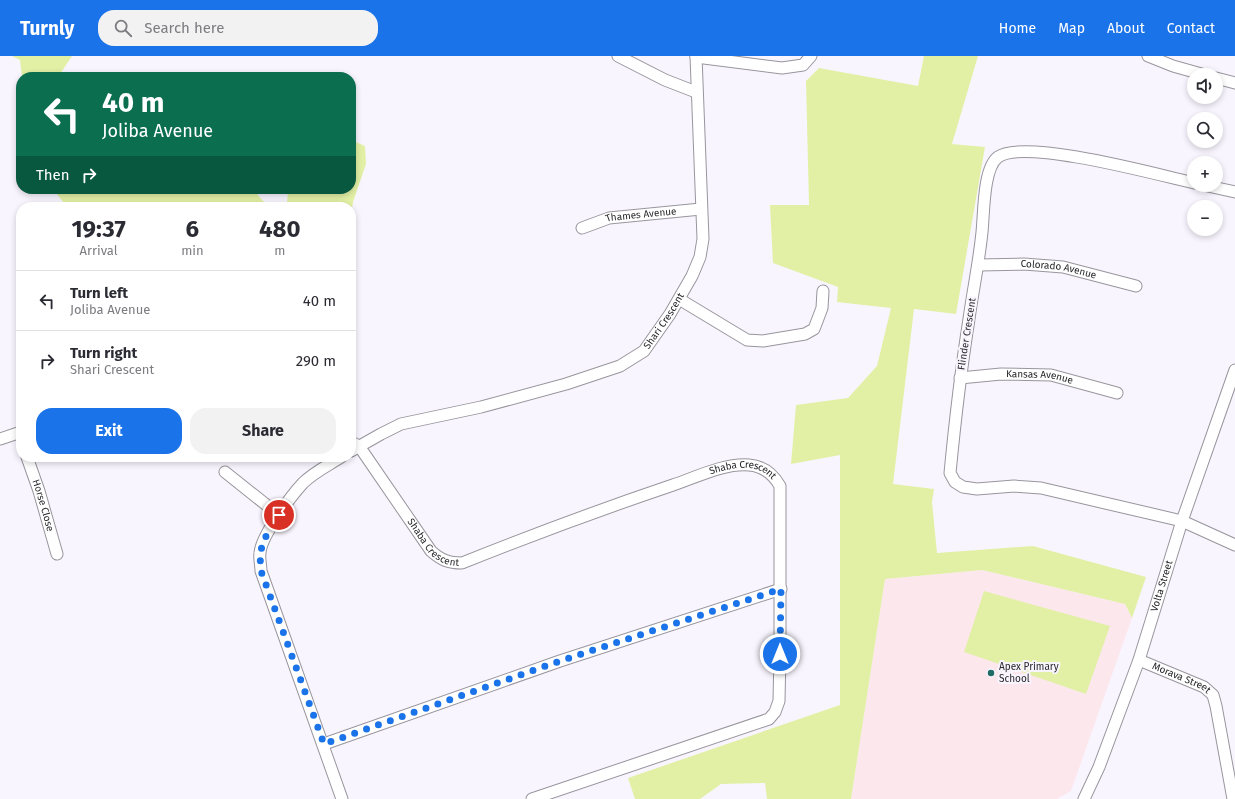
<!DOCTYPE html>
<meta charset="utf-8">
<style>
body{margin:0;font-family:"Fira Sans",sans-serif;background:#f2f2f3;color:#2b2b33;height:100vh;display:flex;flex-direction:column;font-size:15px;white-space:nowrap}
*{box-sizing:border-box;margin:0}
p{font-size:13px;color:#7c7c81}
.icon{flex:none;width:22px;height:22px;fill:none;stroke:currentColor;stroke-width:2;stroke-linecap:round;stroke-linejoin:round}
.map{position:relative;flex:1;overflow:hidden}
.side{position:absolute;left:16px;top:146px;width:340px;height:260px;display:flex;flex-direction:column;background:#fff;border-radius:16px;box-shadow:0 2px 6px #0003}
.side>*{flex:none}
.top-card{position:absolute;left:16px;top:16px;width:340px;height:122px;border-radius:16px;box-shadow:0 2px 6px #0003;background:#0b6e4f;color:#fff;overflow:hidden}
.controls{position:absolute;left:1187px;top:12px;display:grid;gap:8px}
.controls a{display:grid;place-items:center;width:36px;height:36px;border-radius:50%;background:#fff;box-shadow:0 2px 6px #0003;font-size:20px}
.pin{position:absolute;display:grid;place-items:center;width:34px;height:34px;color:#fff;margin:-17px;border:2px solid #fff;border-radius:50%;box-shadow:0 1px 4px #0007}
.me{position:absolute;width:44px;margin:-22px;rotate:0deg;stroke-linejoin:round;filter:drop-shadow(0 0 3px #0008)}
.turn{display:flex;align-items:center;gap:14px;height:84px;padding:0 20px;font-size:18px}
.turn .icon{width:52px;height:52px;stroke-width:2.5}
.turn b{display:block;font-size:28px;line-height:34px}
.then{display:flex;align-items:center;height:38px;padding:0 20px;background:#0003;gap:8px;font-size:15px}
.eta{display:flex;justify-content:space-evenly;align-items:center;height:68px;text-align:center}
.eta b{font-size:24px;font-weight:700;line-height:28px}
.action{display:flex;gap:8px;margin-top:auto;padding:8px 20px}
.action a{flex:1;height:46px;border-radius:16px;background:#1a73e8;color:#fff;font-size:16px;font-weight:700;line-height:46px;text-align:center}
.action a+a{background:#f2f2f3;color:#2b2b33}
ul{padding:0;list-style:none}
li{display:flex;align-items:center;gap:12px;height:60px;padding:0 20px;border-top:1px solid #e1e1e2}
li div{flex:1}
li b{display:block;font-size:15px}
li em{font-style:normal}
header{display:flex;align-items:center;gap:24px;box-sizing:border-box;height:56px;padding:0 20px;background:#1a73e8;color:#fff}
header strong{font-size:19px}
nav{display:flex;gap:22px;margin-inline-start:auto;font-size:14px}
.search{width:280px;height:36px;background:#f2f2f3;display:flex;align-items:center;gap:10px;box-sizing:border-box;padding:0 14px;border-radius:16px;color:#7c7c81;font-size:15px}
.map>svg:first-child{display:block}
</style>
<header>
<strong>Turnly</strong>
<div class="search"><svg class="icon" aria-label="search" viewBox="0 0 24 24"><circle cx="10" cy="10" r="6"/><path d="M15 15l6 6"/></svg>Search here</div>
<nav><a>Home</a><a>Map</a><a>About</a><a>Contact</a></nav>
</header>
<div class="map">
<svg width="1235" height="743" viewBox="0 0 1235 743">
<rect width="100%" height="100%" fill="#f9f5fe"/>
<path fill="#fce7ed" d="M 982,514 L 1125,548 L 1132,562 L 1071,735 L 1057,743 L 851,743 L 885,523 Z"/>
<path fill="#e2f0a5" d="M 12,0 L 72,0 L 58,21 L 22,21 L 20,4 Z
M 924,0 L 978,0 L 952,88 L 985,91 L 956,258 L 914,253 L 893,428 L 934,433 L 932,446 L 937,497 L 1033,490 L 1146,521 L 1132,562 L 1125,548 L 982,514 L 885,523 L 851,743 L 767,743 L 765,727 L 721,728 L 700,743 L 635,743 L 628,722 L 840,649 L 840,399 L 791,408 L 796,349 L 848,342 L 877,310 L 891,252 L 837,246 L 838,231 L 773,207 L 770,149 L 809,149 L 806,25 L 819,12 L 918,30 Z
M 351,84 L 365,90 L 366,108 L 353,146 L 351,158 L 351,151 L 282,151 L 287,149 L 288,133 L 351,133 Z
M 53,133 L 253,133 L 263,145 L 276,151 L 67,151 Z
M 984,535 L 1110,570 L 1086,638 L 964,596 Z"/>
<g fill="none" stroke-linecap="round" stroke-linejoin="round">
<g stroke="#99959d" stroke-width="13">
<g id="minor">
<path d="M 618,0 L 665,24 L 696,36"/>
<path d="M 1148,0 L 1173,10 L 1205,19"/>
<path d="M 696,1 L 782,12 L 803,9 L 811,0"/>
<path d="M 1216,22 L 1235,27"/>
<path d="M 1194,127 C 1159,119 1024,82 998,101 C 983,112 984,158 982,176 C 979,206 973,234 969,263 C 961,314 955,365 950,417 L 955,426 L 963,431 L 977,433 L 1014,430 L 1041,432 L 1182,465 L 1235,489"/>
<path d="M 1203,129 L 1235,136"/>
<path id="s1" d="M 582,172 L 609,162 L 701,153"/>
<path id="s2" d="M 979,209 L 1024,208 L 1063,211 L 1136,230"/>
<path d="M 679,243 L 747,284 L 763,285 L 805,278 L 814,273 L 822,252 L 823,235"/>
<path id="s3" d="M 960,322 L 1001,318 L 1051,319 L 1117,337"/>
<path d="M 0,383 L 21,376"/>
<path id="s4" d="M 351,386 L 359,390 L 431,495 C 441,504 448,507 462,507 C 532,479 602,453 673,429 C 697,421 724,407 749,409 C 764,410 773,418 780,430 L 780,597 L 779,645 L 775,656 L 769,663 L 532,743"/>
<path id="s5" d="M 351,395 L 381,378 L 401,368 L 481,351 L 566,328 L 620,310 L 644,295 L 670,258 L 692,220 L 700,201 L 703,183 L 696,0"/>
<path id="s6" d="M 27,401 L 39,435 L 57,498"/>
<path d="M 341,401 C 329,409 314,416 303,427 C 291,440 261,480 260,497 C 259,503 261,509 261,515 L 342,743"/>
<path d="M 225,416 L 279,459"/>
<path id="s7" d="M 1139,604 L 1204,631 L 1213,639 L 1216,650 L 1233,743"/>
<path d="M 324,688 L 560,605 L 781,533"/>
<path id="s8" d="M 1084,743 L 1099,711 L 1139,604 L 1182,465 L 1235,314"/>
</g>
</g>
<use href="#minor" stroke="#fff" stroke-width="11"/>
</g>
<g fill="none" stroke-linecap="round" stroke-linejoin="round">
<path stroke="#1a73e8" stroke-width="7" stroke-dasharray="0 12.6" d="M 279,459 C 265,482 258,488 261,515 L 324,688 L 560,605 L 781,533 L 780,598"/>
</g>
<circle fill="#216c67" stroke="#f9f5fe" stroke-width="1.5" cx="991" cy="617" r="4"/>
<g text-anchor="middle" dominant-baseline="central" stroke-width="4" stroke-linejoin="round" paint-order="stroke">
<g font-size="10" fill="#28272a" stroke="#f9f5fe">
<text stroke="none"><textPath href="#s1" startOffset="61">Thames Avenue</textPath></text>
<text stroke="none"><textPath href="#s2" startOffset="80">Colorado Avenue</textPath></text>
<text stroke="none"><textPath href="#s5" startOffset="348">Shari Crescent</textPath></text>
<text transform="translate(967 278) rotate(-81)">Flinder Crescent</text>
<text stroke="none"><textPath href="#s3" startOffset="80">Kansas Avenue</textPath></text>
<text stroke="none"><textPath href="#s4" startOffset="469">Shaba Crescent</textPath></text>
<text stroke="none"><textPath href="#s6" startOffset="51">Horse Close</textPath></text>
<text stroke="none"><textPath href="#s4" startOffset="133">Shaba Crescent</textPath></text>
<text stroke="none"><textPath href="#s8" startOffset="227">Volta Street</textPath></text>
<text stroke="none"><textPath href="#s7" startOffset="46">Morava Street</textPath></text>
</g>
<g font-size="10" fill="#28272a" stroke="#f9f5fe" text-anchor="start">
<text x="999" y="611">Apex Primary<tspan x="999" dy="12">School</tspan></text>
</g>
</g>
</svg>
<div class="controls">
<a><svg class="icon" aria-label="sound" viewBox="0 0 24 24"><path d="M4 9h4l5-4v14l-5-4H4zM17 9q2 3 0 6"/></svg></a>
<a><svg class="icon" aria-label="search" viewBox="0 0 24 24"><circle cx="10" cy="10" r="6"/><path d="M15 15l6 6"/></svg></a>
<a>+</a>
<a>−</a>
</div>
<div class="pin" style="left:279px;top:459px;background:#d93025"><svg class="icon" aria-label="arrive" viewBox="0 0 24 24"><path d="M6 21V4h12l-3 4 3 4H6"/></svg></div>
<svg class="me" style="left:780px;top:598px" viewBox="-20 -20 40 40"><circle r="17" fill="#1a73e8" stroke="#fff" stroke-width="3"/><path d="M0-11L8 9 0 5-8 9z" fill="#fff"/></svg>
<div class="top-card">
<div class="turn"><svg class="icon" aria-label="left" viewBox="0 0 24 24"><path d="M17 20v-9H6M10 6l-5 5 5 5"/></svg><div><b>40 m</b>Joliba Avenue</div></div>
<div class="then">Then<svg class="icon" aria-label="right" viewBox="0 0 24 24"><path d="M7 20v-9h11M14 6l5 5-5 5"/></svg></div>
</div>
<section class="side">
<div class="eta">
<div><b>19:37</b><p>Arrival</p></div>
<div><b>6</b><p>min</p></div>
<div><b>480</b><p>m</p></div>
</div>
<ul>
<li><svg class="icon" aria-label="left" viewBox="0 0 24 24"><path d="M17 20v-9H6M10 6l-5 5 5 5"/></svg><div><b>Turn left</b><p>Joliba Avenue</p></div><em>40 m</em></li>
<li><svg class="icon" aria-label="right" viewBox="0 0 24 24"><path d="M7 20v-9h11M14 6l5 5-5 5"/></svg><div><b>Turn right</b><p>Shari Crescent</p></div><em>290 m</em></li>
</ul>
<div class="action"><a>Exit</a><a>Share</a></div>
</section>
</div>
